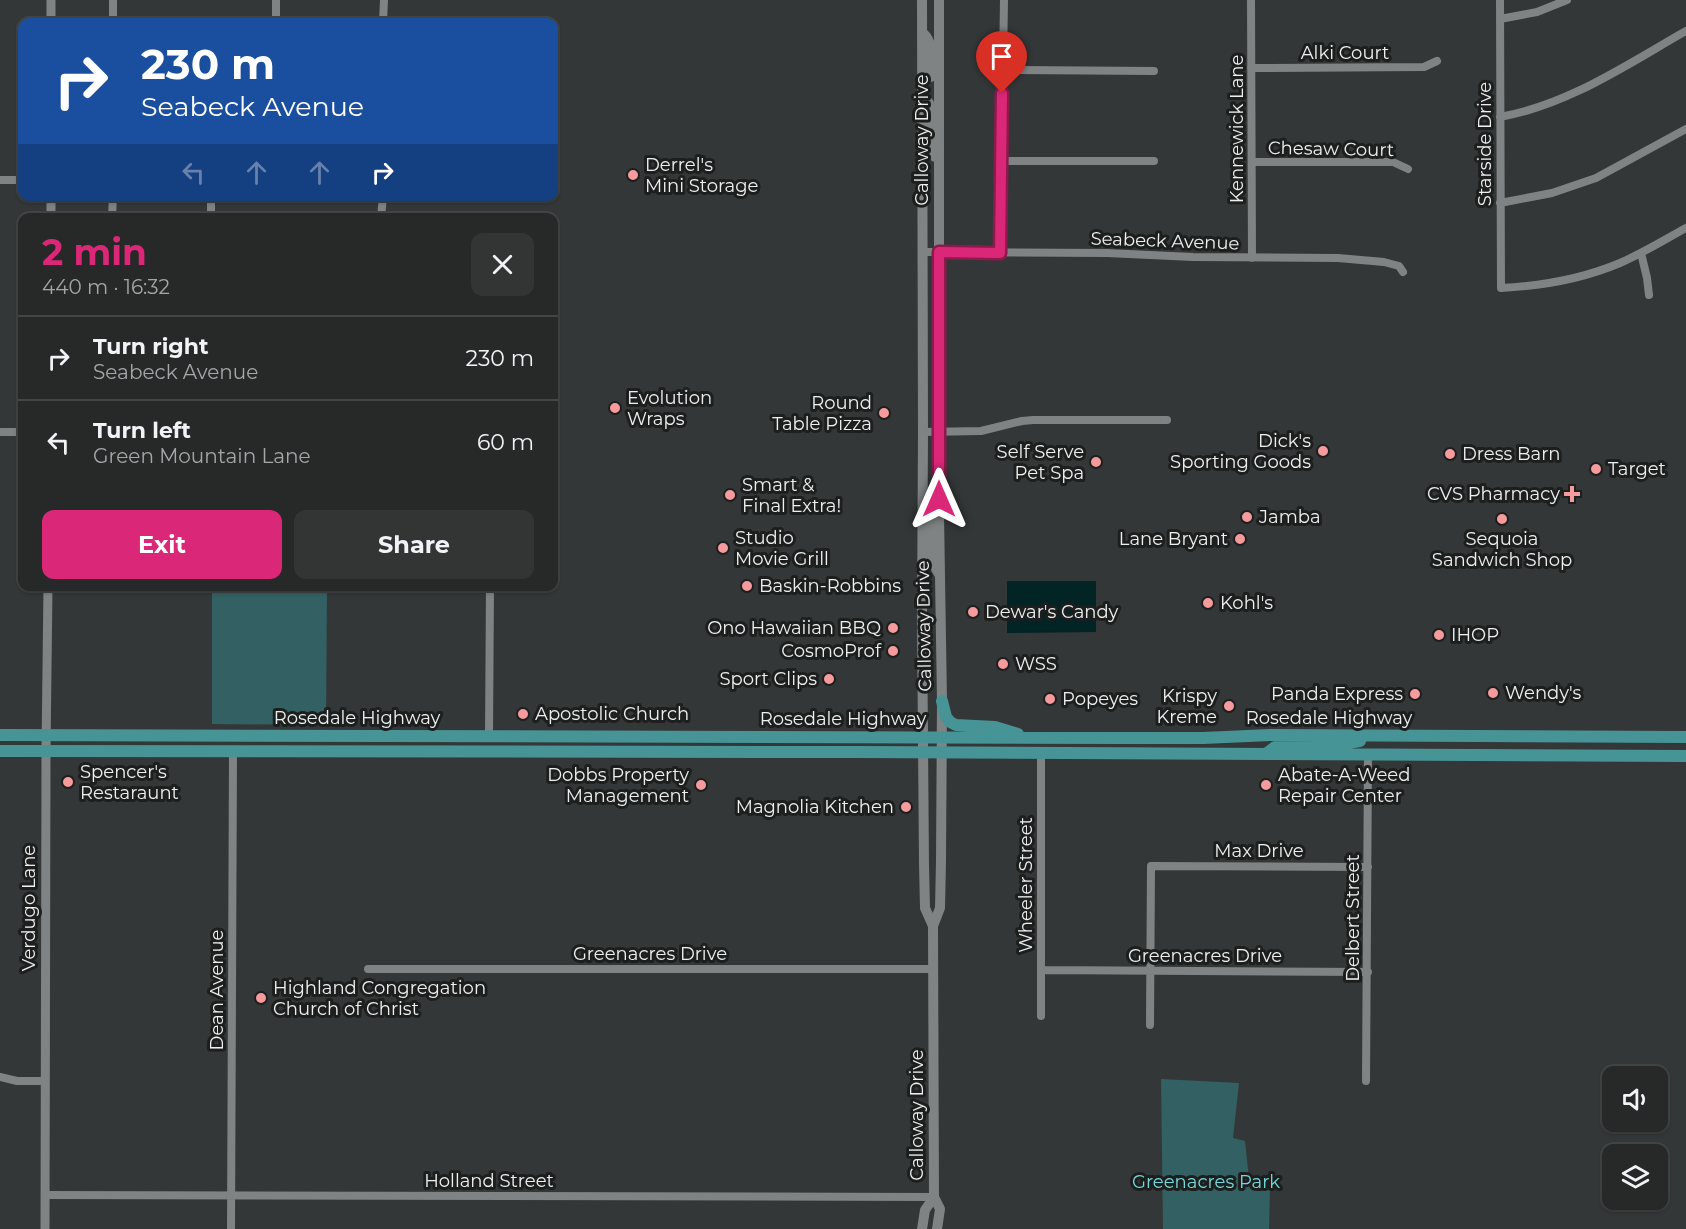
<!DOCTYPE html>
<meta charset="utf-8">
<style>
body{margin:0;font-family:Montserrat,sans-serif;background:#333535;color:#f1f3f6;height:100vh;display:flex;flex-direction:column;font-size:22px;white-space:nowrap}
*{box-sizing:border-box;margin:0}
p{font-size:20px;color:#a4a6a8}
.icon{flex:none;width:33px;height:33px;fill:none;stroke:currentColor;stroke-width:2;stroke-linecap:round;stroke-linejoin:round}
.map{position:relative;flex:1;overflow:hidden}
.sheet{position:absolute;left:18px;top:213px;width:540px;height:378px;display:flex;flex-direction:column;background:#272929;border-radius:12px;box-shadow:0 2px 4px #0004,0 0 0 2px #434546}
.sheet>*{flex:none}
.top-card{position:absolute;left:18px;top:18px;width:540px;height:183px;border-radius:12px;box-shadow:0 2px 4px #0004,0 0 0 2px #434546;background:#1a4fa0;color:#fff;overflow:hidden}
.fabs{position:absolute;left:1602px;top:1066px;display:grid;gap:12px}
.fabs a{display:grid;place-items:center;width:66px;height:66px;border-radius:12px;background:#272929;box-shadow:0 2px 4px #0004,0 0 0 2px #434546;font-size:30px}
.pin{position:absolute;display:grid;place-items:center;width:51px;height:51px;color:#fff;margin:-62px -26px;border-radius:50% 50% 50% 0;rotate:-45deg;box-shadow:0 0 6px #0007}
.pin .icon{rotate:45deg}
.me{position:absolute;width:66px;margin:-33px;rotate:0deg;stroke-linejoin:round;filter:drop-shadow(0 0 4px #0008)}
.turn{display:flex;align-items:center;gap:21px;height:126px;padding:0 24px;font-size:27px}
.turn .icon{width:78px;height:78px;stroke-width:2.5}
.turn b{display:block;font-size:42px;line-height:51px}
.lanes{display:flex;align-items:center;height:57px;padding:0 24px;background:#0003;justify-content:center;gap:30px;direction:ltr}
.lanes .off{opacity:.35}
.round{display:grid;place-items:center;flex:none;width:63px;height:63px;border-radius:12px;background:#333535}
.head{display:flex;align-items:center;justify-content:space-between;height:102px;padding:0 24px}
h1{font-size:36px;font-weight:700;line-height:45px;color:#db2777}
.cta{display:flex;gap:12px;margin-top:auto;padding:12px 24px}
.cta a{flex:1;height:69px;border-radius:12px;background:#db2777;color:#fff;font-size:24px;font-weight:700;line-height:69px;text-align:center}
.cta a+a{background:#333535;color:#f1f3f6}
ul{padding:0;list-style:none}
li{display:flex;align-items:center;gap:18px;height:84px;padding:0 24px;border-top:2px solid #434546}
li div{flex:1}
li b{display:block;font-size:22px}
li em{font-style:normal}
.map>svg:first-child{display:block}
</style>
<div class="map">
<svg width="1686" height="1229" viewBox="0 0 1686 1229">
<rect width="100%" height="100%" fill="#343737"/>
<path fill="#336062" d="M 212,587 L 327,587 L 326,725 L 212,724 Z
M 1161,1079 L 1239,1083 L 1233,1138 L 1245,1141 L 1250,1189 L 1270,1190 L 1269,1229 L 1163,1229 Z"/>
<path fill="#022425" d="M 1007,581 L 1096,581 L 1096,632 L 1007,633 Z"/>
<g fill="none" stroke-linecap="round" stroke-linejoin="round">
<path stroke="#808383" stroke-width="8" d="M 113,0 L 113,22
M 276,0 L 276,22
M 1251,0 L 1252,258
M 1500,0 L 1501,288 C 1542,286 1582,279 1620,263 C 1643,253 1664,240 1686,228
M 1500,19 L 1537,12 L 1567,0
M 383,22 L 384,0
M 1251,68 L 1424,67 L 1437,61
M 1003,70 L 1154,71
M 1500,117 C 1568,105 1626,65 1686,31
M 1001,161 L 1154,161
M 1252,162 L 1393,162 L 1408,169
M 0,180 L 22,180
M 211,196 L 211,218
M 1500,203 L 1552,193 L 1596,178 L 1686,129
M 112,218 L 113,196
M 381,218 L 383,196
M 923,252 L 1107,253 L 1193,257 L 1338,258 L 1384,262 L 1399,266 L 1403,272
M 1000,253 L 1004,0
M 1641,253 L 1647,278 L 1649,295
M 0,432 L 22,432
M 923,432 L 981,431 L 1022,421 L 1033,420 L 1167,420
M 489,736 L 490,586
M 1041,753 L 1041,1016
M 368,969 L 933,969
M 1042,970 L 1368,972
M 1150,1025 L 1151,866 L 1368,867
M 0,1077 L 17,1081 L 45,1081
M 1366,1081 L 1368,755
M 45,1195 L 934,1197
M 231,1229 L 233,752"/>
<path stroke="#808383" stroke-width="9" d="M 51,22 L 51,0
M 51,218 L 51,196
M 45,1229 L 46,751 L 48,586"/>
<path stroke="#808383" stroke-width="10" d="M 922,0 L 923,432 L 922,620 L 924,865 L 925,908 L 933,926 L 934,1197 L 940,1209 L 937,1229
M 923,33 C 935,43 931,63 931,77
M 926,100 L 929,103 L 931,146 L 935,157
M 926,505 C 928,512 931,518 932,525 C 933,543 928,558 939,574
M 933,926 L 940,908 L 941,861 L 942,701 L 939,514 L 939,0
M 922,1229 L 925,1210 L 934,1197"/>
<path stroke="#479497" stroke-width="12" d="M 942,701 L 946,717 L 950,722 L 956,725 L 995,727 L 1018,734
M 0,735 L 1126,738 L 1203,738 L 1270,735 L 1686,737
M 0,751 L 855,752 L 1686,756
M 1266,754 L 1275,747 L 1284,745 L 1341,744 L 1360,741"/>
</g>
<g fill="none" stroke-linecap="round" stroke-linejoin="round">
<g stroke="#8e194d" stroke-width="15">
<path id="route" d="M 939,499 L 939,252 L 1000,253 L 1002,93"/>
</g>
<use href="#route" stroke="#db2777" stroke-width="10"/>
</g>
<g fill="#f59b9d" stroke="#1d1e1e" stroke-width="2">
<circle cx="633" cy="175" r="6"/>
<circle cx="615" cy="408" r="6"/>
<circle cx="884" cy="413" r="6"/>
<circle cx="1323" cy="451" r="6"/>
<circle cx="1450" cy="454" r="6"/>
<circle cx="1096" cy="462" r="6"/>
<circle cx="1596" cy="469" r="6"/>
<path d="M1569 485h6v6h6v6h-6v6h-6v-6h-6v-6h6z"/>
<circle cx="730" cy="495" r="6"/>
<circle cx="1247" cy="517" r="6"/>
<circle cx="1502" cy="519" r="6"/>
<circle cx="1240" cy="539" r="6"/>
<circle cx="723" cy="548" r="6"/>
<circle cx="747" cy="586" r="6"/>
<circle cx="1208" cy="603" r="6"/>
<circle cx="973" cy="612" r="6"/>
<circle cx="893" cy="628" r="6"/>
<circle cx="1439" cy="635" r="6"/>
<circle cx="893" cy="651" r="6"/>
<circle cx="1003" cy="664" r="6"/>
<circle cx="829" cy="679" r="6"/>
<circle cx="1493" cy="693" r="6"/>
<circle cx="1415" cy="694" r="6"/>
<circle cx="1050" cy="699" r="6"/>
<circle cx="1229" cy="706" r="6"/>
<circle cx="523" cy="714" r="6"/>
<circle cx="68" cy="782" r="6"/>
<circle cx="701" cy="785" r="6"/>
<circle cx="1266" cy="785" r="6"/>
<circle cx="906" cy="807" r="6"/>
<circle cx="261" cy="998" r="6"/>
</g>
<g text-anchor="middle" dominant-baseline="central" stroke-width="6" stroke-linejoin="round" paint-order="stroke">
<g font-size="18" fill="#eef0f0" stroke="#1d1e1e">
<text x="1345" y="53">Alki Court</text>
<text transform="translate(1237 129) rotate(-90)">Kennewick Lane</text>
<text transform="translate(922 140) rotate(-90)">Calloway Drive</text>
<text transform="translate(1485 144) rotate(-90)">Starside Drive</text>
<text transform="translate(1331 149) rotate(1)">Chesaw Court</text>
<text transform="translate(1165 241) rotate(2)">Seabeck Avenue</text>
<text transform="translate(924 626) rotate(-91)">Calloway Drive</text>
<text x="357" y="718">Rosedale Highway</text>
<text x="1329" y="718">Rosedale Highway</text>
<text x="843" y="719">Rosedale Highway</text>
<text x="1259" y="851">Max Drive</text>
<text transform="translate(1026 885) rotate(-90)">Wheeler Street</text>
<text transform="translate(29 908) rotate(-90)">Verdugo Lane</text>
<text transform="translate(1353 918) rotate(-90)">Delbert Street</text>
<text x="650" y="954">Greenacres Drive</text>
<text x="1205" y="956">Greenacres Drive</text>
<text transform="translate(217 990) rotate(-90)">Dean Avenue</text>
<text transform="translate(917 1115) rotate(-90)">Calloway Drive</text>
<text x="489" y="1181">Holland Street</text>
</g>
<g font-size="18" fill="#eef0f0" stroke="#1d1e1e" text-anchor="start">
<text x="645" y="165">Derrel's<tspan x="645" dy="21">Mini Storage</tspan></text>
<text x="627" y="398">Evolution<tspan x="627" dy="21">Wraps</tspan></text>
<text x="872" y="403" text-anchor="end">Round<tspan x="872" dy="21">Table Pizza</tspan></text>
<text x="1311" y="441" text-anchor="end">Dick's<tspan x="1311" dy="21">Sporting Goods</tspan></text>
<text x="1084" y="452" text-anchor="end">Self Serve<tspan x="1084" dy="21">Pet Spa</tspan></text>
<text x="1462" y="454">Dress Barn</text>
<text x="1608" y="469">Target</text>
<text x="742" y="485">Smart &amp;<tspan x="742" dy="21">Final Extra!</tspan></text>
<text x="1560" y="494" text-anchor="end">CVS Pharmacy</text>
<text x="1259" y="517">Jamba</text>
<text x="735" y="538">Studio<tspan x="735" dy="21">Movie Grill</tspan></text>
<text x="1228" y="539" text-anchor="end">Lane Bryant</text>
<text x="1502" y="539" text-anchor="middle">Sequoia<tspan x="1502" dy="21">Sandwich Shop</tspan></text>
<text x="759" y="586">Baskin-Robbins</text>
<text x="1220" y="603">Kohl's</text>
<text x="985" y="612">Dewar's Candy</text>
<text x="881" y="628" text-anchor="end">Ono Hawaiian BBQ</text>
<text x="1451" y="635">IHOP</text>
<text x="881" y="651" text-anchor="end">CosmoProf</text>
<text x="1015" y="664">WSS</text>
<text x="817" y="679" text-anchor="end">Sport Clips</text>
<text x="1505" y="693">Wendy's</text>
<text x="1403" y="694" text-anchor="end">Panda Express</text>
<text x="1217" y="696" text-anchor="end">Krispy<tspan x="1217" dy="21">Kreme</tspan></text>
<text x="1062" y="699">Popeyes</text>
<text x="535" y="714">Apostolic Church</text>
<text x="80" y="772">Spencer's<tspan x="80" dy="21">Restaraunt</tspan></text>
<text x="689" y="775" text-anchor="end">Dobbs Property<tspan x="689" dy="21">Management</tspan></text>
<text x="1278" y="775">Abate-A-Weed<tspan x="1278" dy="21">Repair Center</tspan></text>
<text x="894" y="807" text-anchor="end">Magnolia Kitchen</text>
<text x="273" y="988">Highland Congregation<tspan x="273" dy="21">Church of Christ</tspan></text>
</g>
<g font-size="18" fill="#75d9dc" stroke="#1d1e1e">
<text x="1206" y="1182">Greenacres Park</text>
</g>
</g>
</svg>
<div class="fabs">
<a><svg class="icon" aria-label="sound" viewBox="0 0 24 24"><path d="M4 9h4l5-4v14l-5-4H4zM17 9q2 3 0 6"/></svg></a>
<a><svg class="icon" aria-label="layers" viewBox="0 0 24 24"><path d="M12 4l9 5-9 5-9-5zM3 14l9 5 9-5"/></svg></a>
</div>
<div class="pin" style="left:1002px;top:93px;background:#d93025"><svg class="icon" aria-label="arrive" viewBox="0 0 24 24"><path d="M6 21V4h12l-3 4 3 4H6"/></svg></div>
<svg class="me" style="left:939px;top:499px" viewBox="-20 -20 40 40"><path d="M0-17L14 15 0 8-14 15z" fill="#db2777" stroke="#fff" stroke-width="4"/></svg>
<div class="top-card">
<div class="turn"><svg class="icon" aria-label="right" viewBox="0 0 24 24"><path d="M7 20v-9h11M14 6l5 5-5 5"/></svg><div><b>230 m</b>Seabeck Avenue</div></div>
<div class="lanes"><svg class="icon off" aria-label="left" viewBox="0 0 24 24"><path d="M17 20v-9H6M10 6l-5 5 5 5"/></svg><svg class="icon off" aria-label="ahead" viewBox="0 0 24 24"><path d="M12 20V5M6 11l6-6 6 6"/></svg><svg class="icon off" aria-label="ahead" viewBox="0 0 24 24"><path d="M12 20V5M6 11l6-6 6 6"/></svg><svg class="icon" aria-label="right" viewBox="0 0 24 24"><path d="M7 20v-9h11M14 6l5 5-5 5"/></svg></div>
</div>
<section class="sheet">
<div class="head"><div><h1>2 min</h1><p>440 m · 16:32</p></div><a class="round"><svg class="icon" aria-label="close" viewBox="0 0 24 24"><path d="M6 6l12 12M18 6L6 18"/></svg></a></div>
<ul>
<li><svg class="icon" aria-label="right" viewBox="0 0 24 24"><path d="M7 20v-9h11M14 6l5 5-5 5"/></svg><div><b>Turn right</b><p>Seabeck Avenue</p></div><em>230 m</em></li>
<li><svg class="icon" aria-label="left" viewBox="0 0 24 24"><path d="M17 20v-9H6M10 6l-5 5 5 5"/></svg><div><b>Turn left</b><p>Green Mountain Lane</p></div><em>60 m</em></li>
</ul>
<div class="cta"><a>Exit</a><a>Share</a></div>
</section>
</div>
